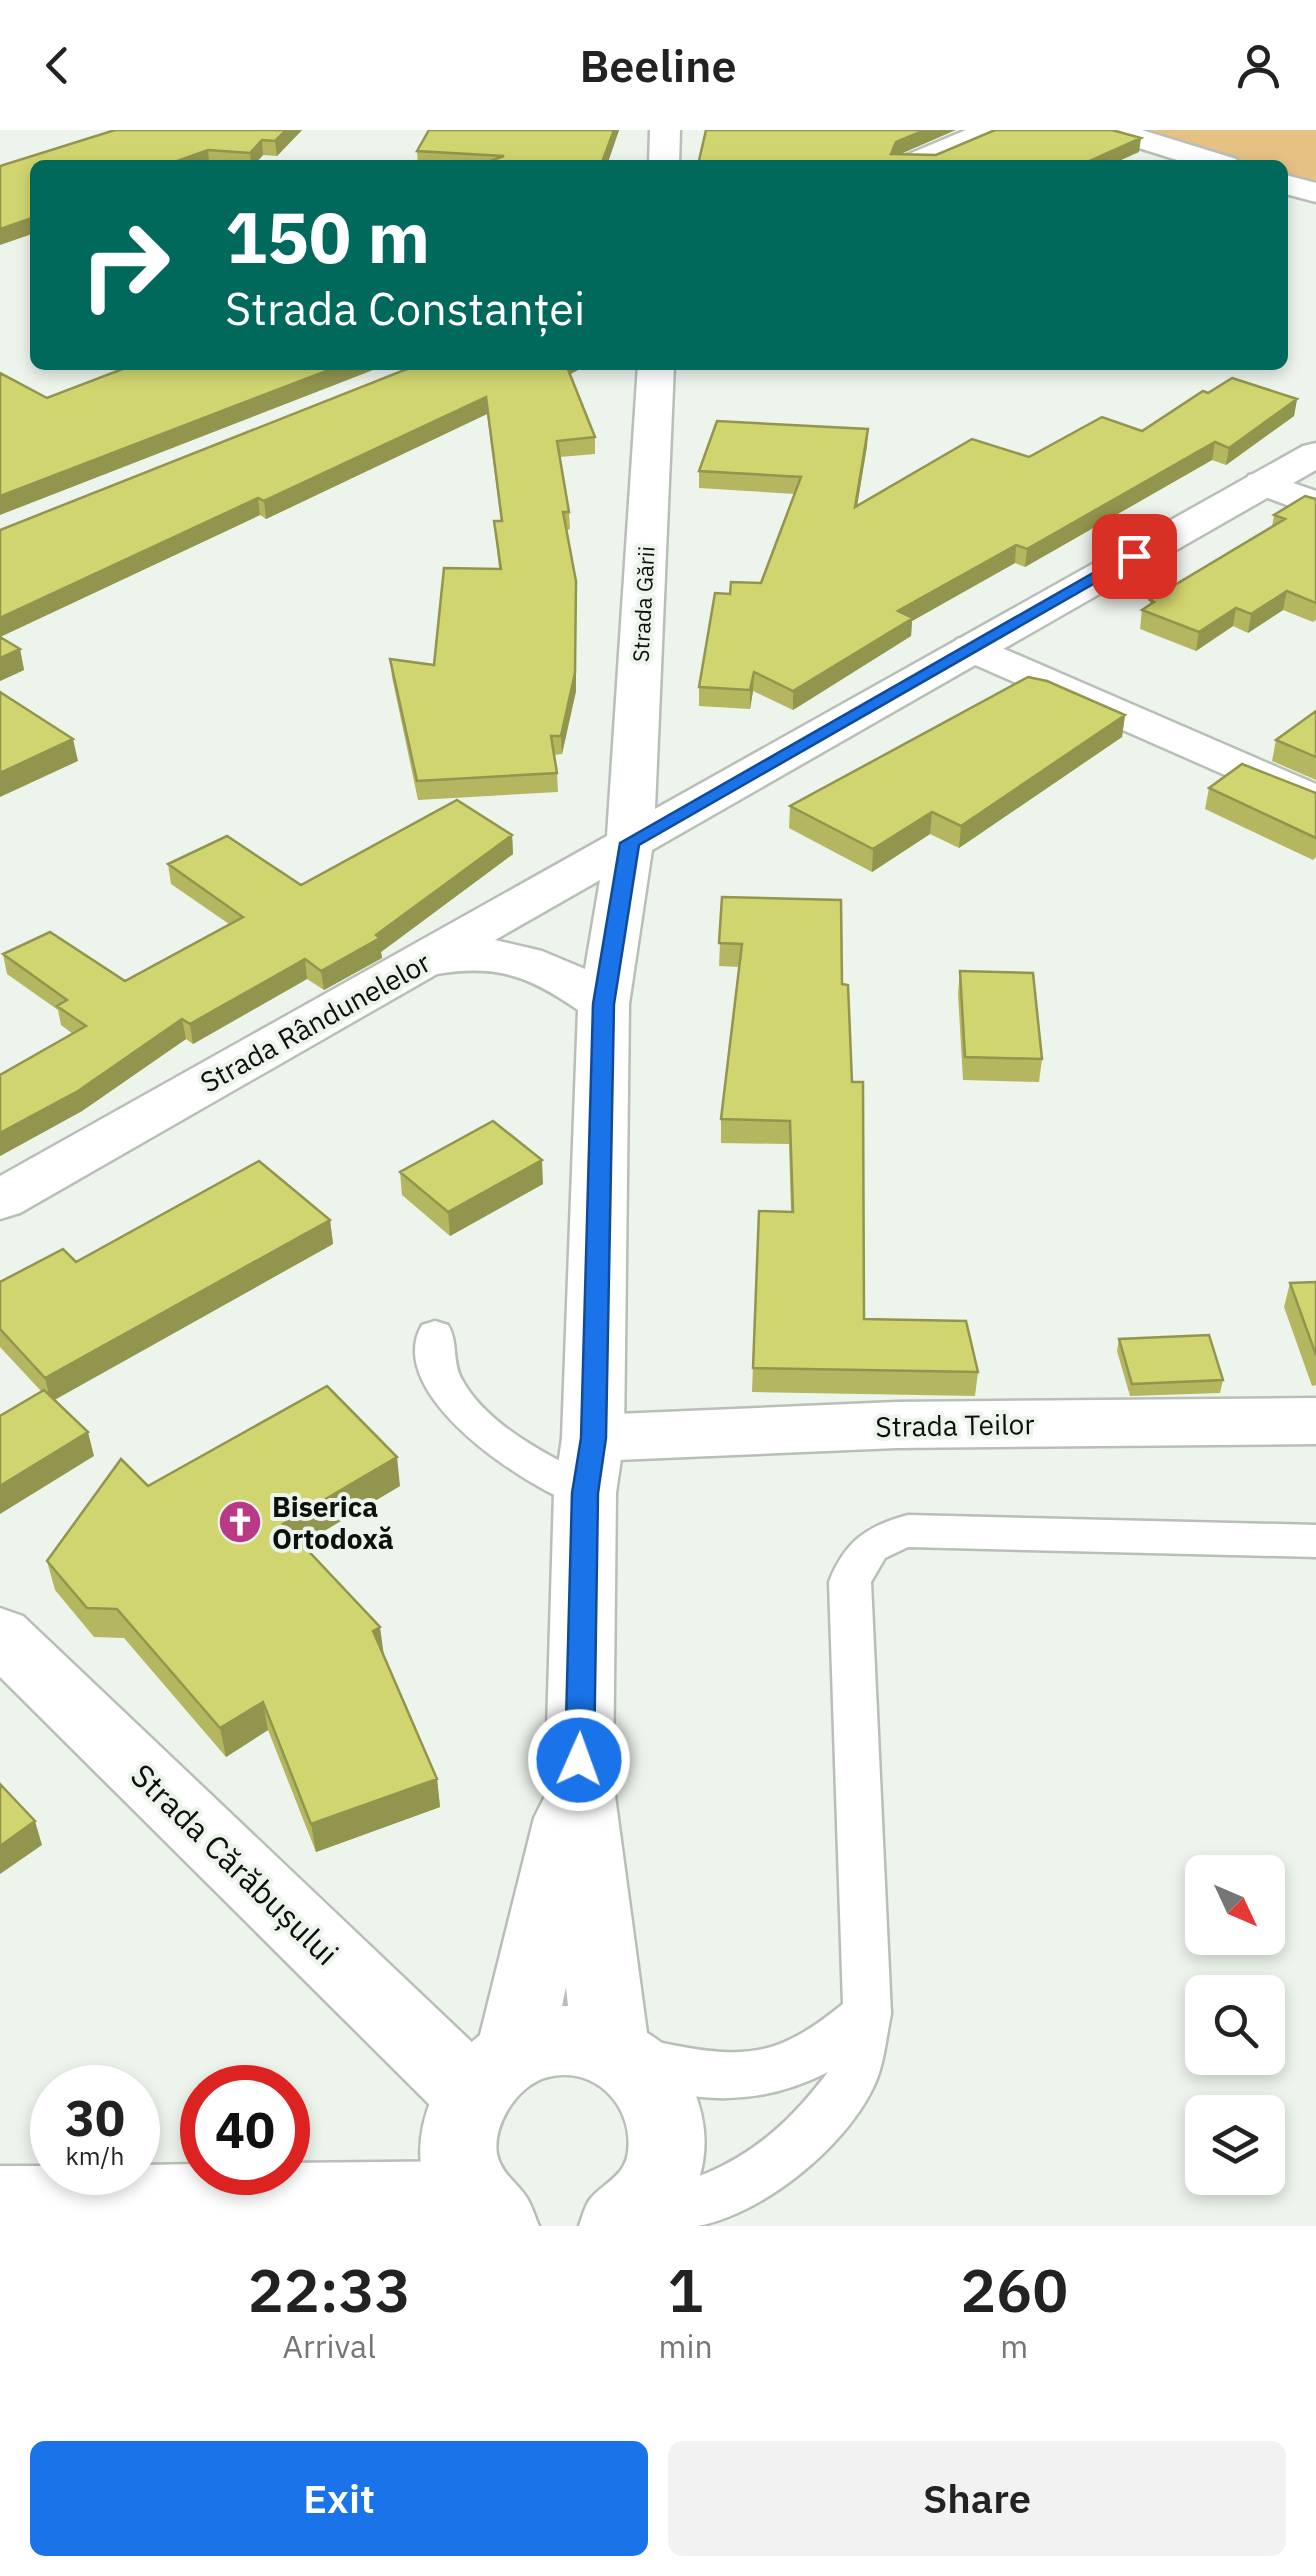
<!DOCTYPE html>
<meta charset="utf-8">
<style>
body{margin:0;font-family:"IBM Plex Sans",sans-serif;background:#f2f2f2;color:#222;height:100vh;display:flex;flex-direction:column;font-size:38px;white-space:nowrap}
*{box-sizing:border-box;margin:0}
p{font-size:32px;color:#767676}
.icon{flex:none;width:55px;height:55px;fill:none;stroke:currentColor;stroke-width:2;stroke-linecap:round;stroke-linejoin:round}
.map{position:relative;height:2096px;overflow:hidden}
.side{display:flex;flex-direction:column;background:#fff;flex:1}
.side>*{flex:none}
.hud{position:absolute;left:30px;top:30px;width:1258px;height:210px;border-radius:15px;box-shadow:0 5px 15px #0003;background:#00695c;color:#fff;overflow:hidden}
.needle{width:65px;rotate:134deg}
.tools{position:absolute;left:1185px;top:1725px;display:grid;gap:20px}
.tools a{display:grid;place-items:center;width:100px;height:100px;border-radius:15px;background:#fff;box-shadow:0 5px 15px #0003;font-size:50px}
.speed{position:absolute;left:30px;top:1935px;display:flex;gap:20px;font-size:50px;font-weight:700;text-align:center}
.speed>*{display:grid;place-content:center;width:130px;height:130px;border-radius:50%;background:#fff;box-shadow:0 5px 15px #0003;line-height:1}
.speed small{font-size:25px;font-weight:400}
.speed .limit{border:15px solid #d22;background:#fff;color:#111}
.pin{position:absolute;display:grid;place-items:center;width:85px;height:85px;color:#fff;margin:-42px;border-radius:20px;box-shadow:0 5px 15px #0006}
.me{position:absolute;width:110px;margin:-55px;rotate:2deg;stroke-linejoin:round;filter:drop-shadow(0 0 8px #0008)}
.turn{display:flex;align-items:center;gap:35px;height:210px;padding:0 30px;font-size:45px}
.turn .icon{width:130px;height:130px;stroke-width:2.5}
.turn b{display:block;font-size:70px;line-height:85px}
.eta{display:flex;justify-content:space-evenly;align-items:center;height:170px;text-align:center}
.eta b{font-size:60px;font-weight:600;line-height:70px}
.cta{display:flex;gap:20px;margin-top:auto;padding:20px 30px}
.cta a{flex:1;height:115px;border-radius:15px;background:#1a73e8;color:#fff;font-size:40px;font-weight:600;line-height:115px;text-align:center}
.cta a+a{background:#f2f2f2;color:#222}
header{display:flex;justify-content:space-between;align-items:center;height:130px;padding:0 30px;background:#fff;font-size:45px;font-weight:600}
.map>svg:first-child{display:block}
</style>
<header><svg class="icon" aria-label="back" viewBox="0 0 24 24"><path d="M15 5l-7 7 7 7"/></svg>Beeline<svg class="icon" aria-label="person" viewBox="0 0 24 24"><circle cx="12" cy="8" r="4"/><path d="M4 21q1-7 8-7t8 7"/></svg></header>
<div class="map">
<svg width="1316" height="2096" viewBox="0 0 1316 2096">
<rect width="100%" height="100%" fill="#edf4ec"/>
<path fill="#e5c184" d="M 1125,0 L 1316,0 L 1316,56 L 1283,46 L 1282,35 L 1246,35 Z"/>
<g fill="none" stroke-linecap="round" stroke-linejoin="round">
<g stroke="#b8bfb7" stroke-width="5">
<path id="lane" d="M 435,1191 L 448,1195 C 458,1211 452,1230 461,1248 C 487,1297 552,1327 599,1352 L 605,1363 L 599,1374 L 585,1378 C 531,1361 381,1265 422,1195 Z
M 908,1385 L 1316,1395 L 1316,1427 L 908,1417 L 885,1428 L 871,1452 L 891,1884 C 886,1908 884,1936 873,1958 C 844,2018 763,2084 697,2096 C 673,2096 645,2096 620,2096 L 616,2087 L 624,2069 C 651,2058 680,2054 707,2043 C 759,2021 795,1986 828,1942 C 759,1977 694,1975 622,1947 L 615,1931 L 622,1915 C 644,1907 660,1913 683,1917 C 755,1930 786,1920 843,1874 L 829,1452 C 845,1411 867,1396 908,1385 Z"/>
</g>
<g stroke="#b8bfb7" stroke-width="5">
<path id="street" d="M 966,0 L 1007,0 L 1002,6 L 934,35 L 893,35 L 897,29 Z
M 1096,0 L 1142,0 L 1236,29 L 1240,35 L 1193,35 L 1101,6 Z
M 1282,44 L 1316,53 L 1316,72 L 1282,63 Z
M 1262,342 L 1316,361 L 1316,386 L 1249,361 L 1243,353 L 1249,345 Z
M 972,505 L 1316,654 L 1316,685 L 957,527 L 951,518 L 957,509 Z
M 1316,1268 L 1316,1314 L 896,1318 L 593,1331 L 571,1324 L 562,1308 L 571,1292 L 593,1285 L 896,1272 Z
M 0,1478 L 23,1486 L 498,1937 L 510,1963 L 498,1989 L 471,1999 L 444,1989 L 0,1547 Z
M 473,2031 L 501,2043 L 513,2070 L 502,2096 L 0,2096 L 0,2036 L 52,2036 L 52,2042 L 138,2042 L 138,2035 L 202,2034 L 202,2042 L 288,2042 L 288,2033 Z"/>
</g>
<g stroke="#b8bfb7" stroke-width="5">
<path id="secondary" d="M 650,0 L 680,0 L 679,35 L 649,35 Z
M 638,235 L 674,235 L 655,679 L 1303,316 L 1316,313 L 1316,340 L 652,720 L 629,874 L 624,1308 L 616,1363 L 613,1651 L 647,1903 C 669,1915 682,1933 692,1956 C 714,2007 706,2049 677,2096 L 579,2096 C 582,2088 585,2075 591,2068 C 605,2052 625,2046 628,2022 C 634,1976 595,1935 548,1947 C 518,1954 492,1995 497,2024 C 501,2044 517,2052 527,2068 C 532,2076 535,2087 539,2096 L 447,2096 C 396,2035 424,1950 480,1905 L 534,1688 L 545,1666 L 554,1363 L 562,1308 L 578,880 C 529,846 497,834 437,844 L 20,1083 L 0,1089 L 0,1046 L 607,706 ZM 600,750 L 585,839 L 542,821 L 495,810 ZM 566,1857 L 568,1876 L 562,1876 Z"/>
</g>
<use href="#lane" fill="#fff" fill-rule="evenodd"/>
<use href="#street" fill="#fff" fill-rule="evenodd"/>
<use href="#secondary" fill="#fff" fill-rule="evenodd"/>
</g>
<path fill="#b4b75f" d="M 115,0 L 302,0 L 277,26 L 263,25 L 254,35 L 35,35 Z
M 619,0 L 607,35 L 418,35 L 417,21 Z
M 417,235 L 586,235 L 570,244 L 595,307 L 595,324 L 560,327 L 569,382 L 570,399 L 566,400 L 576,561 L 562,624 L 554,625 L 557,643 L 558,662 L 418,670 L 392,547 L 390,529 L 434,535 L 499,439 L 494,391 L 501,391 L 487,284 L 266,389 L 260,385 L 0,507 L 20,519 L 24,540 L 0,551 L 0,400 Z
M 1208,263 L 1297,269 L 1294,286 L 1226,335 L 1212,330 L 1025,437 L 1015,433 L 912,491 L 911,506 L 793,580 L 753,561 L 750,579 L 699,576 L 699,557 L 730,464 L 761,453 L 795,364 L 699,358 L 699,341 L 868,299 L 867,316 L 857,375 L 1029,327 L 1142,301 Z
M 1316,369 L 1316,490 L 1313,492 L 1283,480 L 1248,503 L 1233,496 L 1196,521 L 1140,499 L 1142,480 L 1150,475 L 1150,470 L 1272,397 L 1274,385 Z
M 1316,581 L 1316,650 L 1272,631 L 1276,610 Z
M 1125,585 L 1122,607 L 959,718 L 930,704 L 872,742 L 789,698 L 790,676 Z
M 1209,658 L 1316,663 L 1316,727 L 1313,730 L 1205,679 Z
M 512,705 L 513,724 L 381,822 L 382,828 L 324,860 L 307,849 L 193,914 L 186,909 L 82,981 L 0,1026 L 0,945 L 73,904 L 61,895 L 58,880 L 7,844 L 3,824 L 125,851 L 229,794 L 171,754 L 168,734 L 301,755 Z
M 722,767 L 842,854 L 864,1189 L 978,1242 L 975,1266 L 752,1262 L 759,1081 L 791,1082 L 789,1014 L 721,1013 L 721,989 L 739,837 L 719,836 Z
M 960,841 L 1042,929 L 1039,952 L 963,950 L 958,864 Z
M 400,1042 L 543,1054 L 450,1106 L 402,1065 Z
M 330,1090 L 333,1114 L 55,1269 L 94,1326 L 41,1261 L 0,1217 L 0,1152 L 76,1132 Z
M 1316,1152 L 1316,1255 L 1312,1256 L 1284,1177 L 1290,1153 Z
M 1119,1209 L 1223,1250 L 1220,1263 L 1130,1266 L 1117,1221 Z
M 148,1356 L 400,1356 L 302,1414 L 384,1526 L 437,1649 L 440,1677 L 316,1722 L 268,1600 L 226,1627 L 124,1508 L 94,1507 L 55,1460 L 47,1431 Z"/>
<path fill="#92954e" d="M 286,0 L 302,0 L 277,26 L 275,11 Z
M 614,0 L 619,0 L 607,35 L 601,35 Z
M 925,0 L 956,0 L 896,26 L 891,24 L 896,12 Z
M 1141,8 L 1139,22 L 1110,35 L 1081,35 Z
M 262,10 L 263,25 L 254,35 L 251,35 L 250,23 Z
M 208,20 L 209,34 L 208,35 L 166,35 Z
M 35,87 L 35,103 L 0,115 L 0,99 Z
M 342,235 L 386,235 L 0,385 L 0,366 Z
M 558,235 L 586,235 L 586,236 L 559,250 Z
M 486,267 L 487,284 L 266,389 L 264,371 Z
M 1297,269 L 1294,286 L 1226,335 L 1229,318 Z
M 868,299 L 867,316 L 854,395 L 855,377 Z
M 1215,312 L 1212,330 L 1025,437 L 1027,419 Z
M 258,368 L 260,385 L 0,507 L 0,488 Z
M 1016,415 L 1015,433 L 912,491 L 911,506 L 793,580 L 793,561 L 898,481 Z
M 576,451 L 576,561 L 562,624 L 561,606 Z
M 1287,461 L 1283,480 L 1248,503 L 1251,484 Z
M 1236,478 L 1233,496 L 1196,521 L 1199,502 Z
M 20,519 L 24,540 L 0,551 L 0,528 Z
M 754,542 L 753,561 L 750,579 L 750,560 Z
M 1125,585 L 1122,607 L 959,718 L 961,696 Z
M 73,609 L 78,631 L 0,667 L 0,643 Z
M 932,682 L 930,704 L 872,742 L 873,719 Z
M 512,705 L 513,724 L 381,822 L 382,828 L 324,860 L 321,841 L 376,805 Z
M 305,829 L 307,849 L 193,914 L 190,894 Z
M 182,889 L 186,909 L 82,981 L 0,1026 L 0,1003 Z
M 542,1030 L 543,1054 L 450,1106 L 448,1082 Z
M 330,1090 L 333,1114 L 51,1272 L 45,1248 Z
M 88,1302 L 94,1326 L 0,1384 L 0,1356 Z
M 397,1327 L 400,1356 L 287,1423 L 283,1394 Z
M 380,1497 L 384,1526 L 373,1501 Z
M 263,1572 L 268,1600 L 226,1627 L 220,1598 Z
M 437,1649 L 440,1677 L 316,1722 L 311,1694 Z
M 35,1691 L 42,1715 L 0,1744 L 0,1716 Z"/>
<path fill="#d1d56f" stroke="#92954e" stroke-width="2.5" d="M 115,0 L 286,0 L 275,11 L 262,10 L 250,23 L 208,20 L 166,35 L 35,35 L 35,87 L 0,99 L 0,36 Z
M 429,0 L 614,0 L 601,35 L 479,35 L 504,26 L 417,21 Z
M 706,0 L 925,0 L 896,12 L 891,24 L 936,25 L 995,0 L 1112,0 L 1141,8 L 1081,35 L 698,35 Z
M 133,235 L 342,235 L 0,366 L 0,243 L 47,268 Z
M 417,235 L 563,235 L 567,237 L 595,307 L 557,311 L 569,382 L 563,382 L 576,451 L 575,543 L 561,606 L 551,606 L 557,643 L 417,651 L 390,529 L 434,535 L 444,438 L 501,439 L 494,391 L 502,391 L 486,267 L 264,371 L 258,368 L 0,488 L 0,400 Z
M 1232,248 L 1297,269 L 1229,318 L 1215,312 L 1027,419 L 1016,415 L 898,481 L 913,488 L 793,561 L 754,542 L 750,560 L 699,557 L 715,463 L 730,464 L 731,452 L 761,453 L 801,347 L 699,341 L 717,291 L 868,299 L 855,377 L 972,309 L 1029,327 L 1102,287 L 1142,301 L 1203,261 L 1208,263 Z
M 1305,366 L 1316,369 L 1316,473 L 1287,461 L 1251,484 L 1236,478 L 1199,502 L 1142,480 L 1154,472 L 1150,470 L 1285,389 L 1274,385 Z
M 0,507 L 20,519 L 0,528 Z
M 1028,547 L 1047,551 L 1125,585 L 961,696 L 932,682 L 873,719 L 790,676 Z
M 0,562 L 73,609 L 0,643 Z
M 1316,581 L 1316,627 L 1276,610 Z
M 1242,634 L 1316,663 L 1316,708 L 1209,658 Z
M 457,670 L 512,705 L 376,805 L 380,808 L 321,841 L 305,829 L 190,894 L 182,889 L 78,961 L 0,1003 L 0,945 L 86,896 L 57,876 L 67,870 L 3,824 L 50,802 L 125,851 L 243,787 L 168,734 L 227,706 L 301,755 Z
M 722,767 L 841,770 L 842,854 L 848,855 L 852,952 L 863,952 L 864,1189 L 966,1191 L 978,1242 L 753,1238 L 759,1081 L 793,1082 L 790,991 L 721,989 L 742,814 L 719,813 Z
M 960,841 L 1033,843 L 1042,929 L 965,927 Z
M 493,991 L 542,1030 L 448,1082 L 400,1042 Z
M 259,1031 L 330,1090 L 45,1248 L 0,1199 L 0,1152 L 63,1119 L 76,1132 Z
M 1316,1152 L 1316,1225 L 1290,1153 Z
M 1209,1205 L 1223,1250 L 1132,1254 L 1119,1209 Z
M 327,1256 L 397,1327 L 283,1394 L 380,1497 L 373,1501 L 437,1649 L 311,1694 L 263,1572 L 220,1598 L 117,1479 L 87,1478 L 47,1431 L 121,1329 L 148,1356 Z
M 44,1260 L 88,1302 L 0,1356 L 0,1286 Z
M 0,1654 L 35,1691 L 0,1716 Z"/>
<path fill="#1a73e8" stroke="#114b97" stroke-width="2.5" d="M 1128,423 L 1142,426 L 639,715 L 614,874 L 606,1308 L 598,1363 L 594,1630 L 589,1638 L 579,1642 L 569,1638 L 565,1630 L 572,1363 L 581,1308 L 593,874 L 620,713 Z"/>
<defs>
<g id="church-disc" transform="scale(2.25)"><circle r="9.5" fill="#b93985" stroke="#edf4ec"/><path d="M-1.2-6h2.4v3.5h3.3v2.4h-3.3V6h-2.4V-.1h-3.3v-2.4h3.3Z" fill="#fff"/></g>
</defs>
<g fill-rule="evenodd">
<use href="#church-disc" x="240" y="1392"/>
</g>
<g text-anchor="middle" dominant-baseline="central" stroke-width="8" stroke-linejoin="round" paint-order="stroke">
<g font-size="22" fill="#0d100d" stroke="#edf4ec">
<text transform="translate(643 474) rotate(-87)">Strada Gării</text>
</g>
<g font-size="28" fill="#0d100d" stroke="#edf4ec">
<text transform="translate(315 892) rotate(-29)">Strada Rândunelelor</text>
<text transform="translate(955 1295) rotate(-1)">Strada Teilor</text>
</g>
<g font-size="28" font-weight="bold" fill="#0d100d" stroke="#edf4ec" text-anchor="start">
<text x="272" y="1376">Biserica<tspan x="272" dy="32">Ortodoxă</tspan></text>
</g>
<g font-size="32" fill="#0d100d" stroke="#edf4ec">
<text transform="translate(235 1734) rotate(44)">Strada Cărăbușului</text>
</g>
</g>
</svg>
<div class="tools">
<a><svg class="needle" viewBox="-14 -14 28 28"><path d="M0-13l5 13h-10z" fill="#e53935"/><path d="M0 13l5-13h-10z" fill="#767676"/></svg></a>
<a><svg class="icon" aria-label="search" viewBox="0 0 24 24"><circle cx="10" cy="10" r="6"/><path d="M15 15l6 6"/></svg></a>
<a><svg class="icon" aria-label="layers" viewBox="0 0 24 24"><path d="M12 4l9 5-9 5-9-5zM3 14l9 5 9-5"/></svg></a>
</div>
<div class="speed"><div>30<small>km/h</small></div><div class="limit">40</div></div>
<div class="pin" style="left:1134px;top:426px;background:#d93025"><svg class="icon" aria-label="arrive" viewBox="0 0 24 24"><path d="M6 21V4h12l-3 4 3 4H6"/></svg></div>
<svg class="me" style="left:579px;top:1630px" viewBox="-20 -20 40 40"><circle r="17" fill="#1a73e8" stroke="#fff" stroke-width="3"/><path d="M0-11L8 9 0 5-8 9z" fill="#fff"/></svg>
<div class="hud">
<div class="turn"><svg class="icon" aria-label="right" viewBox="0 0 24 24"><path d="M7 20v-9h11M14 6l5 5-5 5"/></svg><div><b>150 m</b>Strada Constanței</div></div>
</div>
</div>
<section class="side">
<div class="eta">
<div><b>22:33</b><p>Arrival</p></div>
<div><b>1</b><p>min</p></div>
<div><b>260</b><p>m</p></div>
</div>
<div class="cta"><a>Exit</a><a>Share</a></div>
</section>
